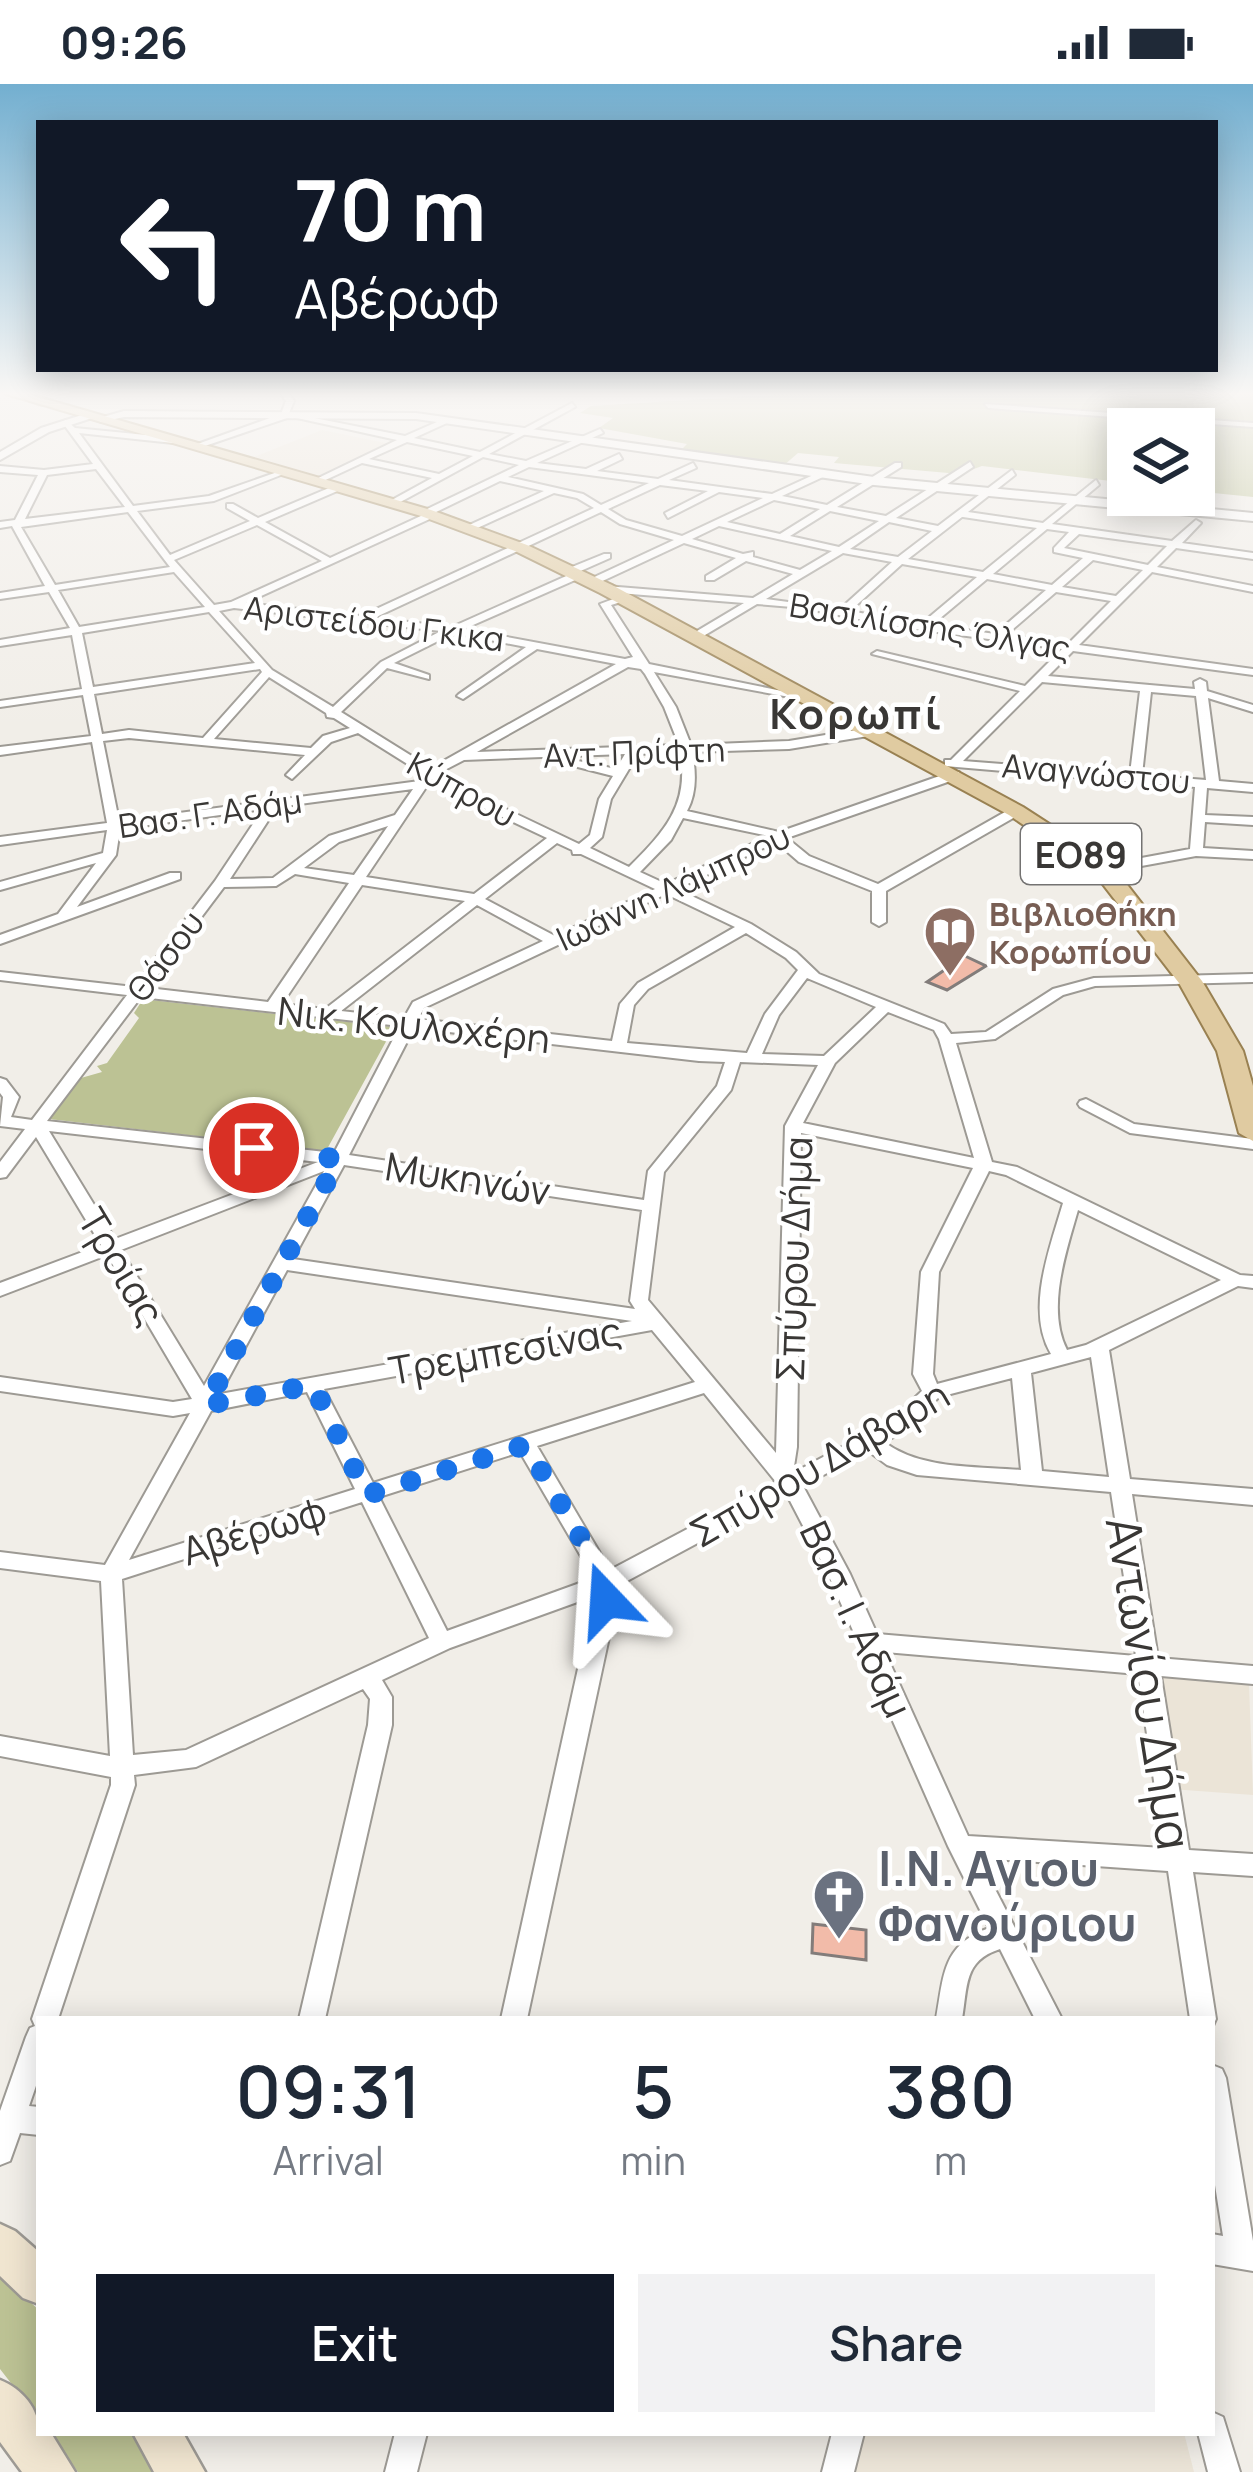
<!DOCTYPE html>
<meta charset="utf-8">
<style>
body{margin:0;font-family:Manrope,sans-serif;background:#f2f2f3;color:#1f2937;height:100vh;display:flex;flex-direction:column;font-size:45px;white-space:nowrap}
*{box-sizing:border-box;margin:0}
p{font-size:39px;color:#747a83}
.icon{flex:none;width:66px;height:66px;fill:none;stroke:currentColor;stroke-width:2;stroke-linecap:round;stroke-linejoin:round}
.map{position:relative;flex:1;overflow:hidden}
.drawer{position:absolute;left:36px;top:1932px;width:1179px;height:420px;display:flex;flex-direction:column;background:#fff;border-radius:0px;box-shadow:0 6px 30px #0003}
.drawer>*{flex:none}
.top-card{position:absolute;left:36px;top:36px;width:1182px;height:252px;border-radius:0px;box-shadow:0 6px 30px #0003;background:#111827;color:#fff;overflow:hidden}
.tools{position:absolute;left:1107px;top:324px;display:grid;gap:24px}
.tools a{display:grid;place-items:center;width:108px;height:108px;border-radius:0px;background:#fff;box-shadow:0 6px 30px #0003;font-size:60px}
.pin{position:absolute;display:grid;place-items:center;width:102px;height:102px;color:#fff;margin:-51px;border:6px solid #fff;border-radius:50%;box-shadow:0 3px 12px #0007}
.me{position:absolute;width:132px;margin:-66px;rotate:340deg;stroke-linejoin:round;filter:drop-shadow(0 0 9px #0008)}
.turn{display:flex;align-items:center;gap:42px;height:252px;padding:0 60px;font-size:54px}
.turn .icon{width:156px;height:156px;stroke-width:2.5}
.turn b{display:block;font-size:84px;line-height:102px}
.eta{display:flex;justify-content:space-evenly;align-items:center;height:204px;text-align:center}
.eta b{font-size:72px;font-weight:600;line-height:84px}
.primary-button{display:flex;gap:24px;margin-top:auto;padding:24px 60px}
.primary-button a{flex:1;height:138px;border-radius:0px;background:#111827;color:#fff;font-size:48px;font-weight:600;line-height:138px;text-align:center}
.primary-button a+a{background:#f2f2f3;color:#1f2937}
.status{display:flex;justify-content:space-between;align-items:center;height:84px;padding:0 60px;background:#fff;direction:ltr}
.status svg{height:33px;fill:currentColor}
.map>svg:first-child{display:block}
</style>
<div class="status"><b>09:26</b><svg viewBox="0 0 49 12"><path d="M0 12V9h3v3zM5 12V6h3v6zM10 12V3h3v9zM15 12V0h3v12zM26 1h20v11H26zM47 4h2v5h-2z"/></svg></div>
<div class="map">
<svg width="1253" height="2388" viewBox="0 0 1253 2388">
<rect width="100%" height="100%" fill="#f1eee8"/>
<path fill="#ebe4d7" d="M 322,346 L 390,360 L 320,392 L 254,373 Z
M 1151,1588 L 1249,1600 L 1253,1711 L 1171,1705 Z
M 864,2349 L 1184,2349 L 1194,2388 L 855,2388 Z"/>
<path fill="#bcc294" d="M 789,310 L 1253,310 L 1253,413 L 1194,407 L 1194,345 L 1128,345 L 1128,399 L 982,382 L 960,390 L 834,379 L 839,373 L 798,369 L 783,382 L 680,367 L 687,360 L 599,344 L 613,334 L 580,329 L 591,322 Z
M 143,915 L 168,918 L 394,943 L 326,1067 L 49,1035 L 81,994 L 102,988 L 97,982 L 107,979 L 139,934 L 134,929 Z
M 0,2191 L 39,2226 L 39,2335 L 0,2285 Z
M 49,2349 L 137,2349 L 160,2388 L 78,2388 Z"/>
<path fill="#f2bba9" stroke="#827c7a" stroke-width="3" d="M 965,872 L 986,882 L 947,906 L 927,898 Z
M 813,1840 L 866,1846 L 866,1876 L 812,1869 Z"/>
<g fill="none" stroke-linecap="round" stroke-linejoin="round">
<g stroke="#9d9a94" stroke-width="4">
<path id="minor" d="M 281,310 L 289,310 L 294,317 L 287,334 L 199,364 L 192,362 L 281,330 L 286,317 Z
M 572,319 L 575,323 L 489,370 L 526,377 L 600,345 L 603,349 L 537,379 L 586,385 L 619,370 L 622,375 L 597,387 L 658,395 L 693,379 L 696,384 L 669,396 L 772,410 L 822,387 L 825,392 L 782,412 L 827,421 L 895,379 L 901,379 L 901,383 L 837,423 L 886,432 L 970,378 L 973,383 L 896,434 L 938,442 L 1012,386 L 1015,391 L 968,428 L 1043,439 L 1096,396 L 1099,401 L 1052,440 L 1172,457 L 1196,436 L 1201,439 L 1182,459 L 1253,469 L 1253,475 L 1176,464 L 1157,483 L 1253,502 L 1253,508 L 1152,488 L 1079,561 L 1253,585 L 1253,591 L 1073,567 L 1048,592 L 1195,605 L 1194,598 L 1200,595 L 1206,598 L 1207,607 L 1253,621 L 1253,628 L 1208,614 L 1219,697 L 1253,700 L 1253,708 L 1207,704 L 1205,731 L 1253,733 L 1253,741 L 1205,738 L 1203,764 L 1253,767 L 1253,775 L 1196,772 L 1103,789 L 1096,785 L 1098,782 L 1190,765 L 1195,703 L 945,682 L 945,676 L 951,676 L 1020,607 L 872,570 L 877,567 L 1025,602 L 1062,565 L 893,542 L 804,524 L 757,520 L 700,554 L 692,554 L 692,550 L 744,519 L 606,508 L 601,505 L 606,502 L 753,514 L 793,490 L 746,477 L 714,496 L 706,496 L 706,492 L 736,474 L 684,459 L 596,500 L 588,500 L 588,496 L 674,456 L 620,440 L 601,428 L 374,534 L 452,543 L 573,489 L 567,489 L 567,485 L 604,470 L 610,470 L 610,474 L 576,489 L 582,489 L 582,493 L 464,545 L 625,575 L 633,573 L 600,520 L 624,511 L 629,514 L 628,516 L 611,521 L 649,580 L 812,613 L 806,616 L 654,588 L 676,623 L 691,661 L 789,657 L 874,643 L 880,647 L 874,651 L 789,665 L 692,668 C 696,687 697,709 687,727 L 779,748 L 951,688 L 959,688 L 959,694 L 787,754 L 809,772 L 878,800 L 1012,724 L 1020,724 L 1020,730 L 886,807 L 886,838 L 879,842 L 872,838 L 872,807 L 799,778 L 776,758 L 677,805 L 751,840 L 796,868 L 819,890 L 944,940 L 951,950 L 986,948 L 1053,905 L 1094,894 L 1253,890 L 1253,898 L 1095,902 L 1063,911 L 995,955 L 956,959 L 992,1078 L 1017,1083 L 1240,1191 L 1253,1192 L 1253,1204 L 1238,1202 L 1109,1266 L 1130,1395 L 1253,1405 L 1253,1421 L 1132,1410 L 1158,1574 L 1253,1582 L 1253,1600 L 1161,1592 L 1189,1766 L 1253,1770 L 1253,1792 L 1193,1788 L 1216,1935 L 1212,1944 L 1212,1935 L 1190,1935 L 1168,1787 L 979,1774 L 1062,1935 L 1035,1935 L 1000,1865 C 963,1877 968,1902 962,1935 L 936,1935 C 944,1891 942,1861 989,1844 L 948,1762 L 828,1490 L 787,1411 L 614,1504 L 617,1516 L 527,1935 L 501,1935 L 594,1512 L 450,1564 L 382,1596 L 392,1613 L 392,1641 L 325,1935 L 299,1935 L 368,1641 L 370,1615 L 363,1605 L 196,1683 L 134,1691 L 135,1701 L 58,1935 L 39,1935 L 39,1993 L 29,2022 L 39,2023 L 39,2051 L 20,2049 L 10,2077 L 0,2081 L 0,2027 L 26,1953 L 30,1944 L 35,1942 L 32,1935 L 111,1701 L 111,1693 L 0,1672 L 0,1652 L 110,1672 L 101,1497 L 0,1484 L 0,1468 L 105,1481 L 190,1329 L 173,1332 L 0,1307 L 0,1293 L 173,1318 L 192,1315 L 107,1171 L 0,1212 L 0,1199 L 101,1161 L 36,1053 L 6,1093 L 0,1094 L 0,1078 L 25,1045 L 0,1042 L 3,1013 L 0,1009 L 0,994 L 6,996 L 19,1013 L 11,1033 L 32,1036 L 127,911 L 0,896 L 0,888 L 134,903 L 215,797 L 263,725 L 120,745 L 116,771 L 77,823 L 170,789 L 180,789 L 180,795 L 0,860 L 0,851 L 58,830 L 96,779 L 0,806 L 0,798 L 103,769 L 107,746 L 0,761 L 0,753 L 107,739 L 92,658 L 0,671 L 0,663 L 91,652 L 83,611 L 0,623 L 0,617 L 82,605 L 72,551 L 0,562 L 0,556 L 70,544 L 49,508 L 0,515 L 0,509 L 45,502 L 12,442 L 0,444 L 0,438 L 15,436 L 38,391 L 0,388 L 0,382 L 44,386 L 93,380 L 62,338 L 66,336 L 75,344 L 176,354 L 173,359 L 79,349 L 133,422 L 209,412 L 286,385 L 286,389 L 214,417 L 137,427 L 170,471 L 250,437 L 227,424 L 227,420 L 233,420 L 258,434 L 336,401 L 342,401 L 342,405 L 265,438 L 330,474 L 423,431 L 423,427 L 519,381 L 483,373 L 393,422 L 390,417 L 432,394 L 362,379 L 319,399 L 312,397 L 397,356 L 297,334 L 294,330 L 405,352 L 446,334 L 449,338 L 414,354 L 480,368 ZM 407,358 L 473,372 L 439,390 L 369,375 ZM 529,383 L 649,399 L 601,421 L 583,410 L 508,393 ZM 96,385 L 125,423 L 25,435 L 47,391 ZM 500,397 L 544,407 L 467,442 L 467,446 L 473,446 L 554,409 L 577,414 L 594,424 L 361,532 L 246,519 L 434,433 L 434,429 ZM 660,401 L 708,407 L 665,429 L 668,434 L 719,408 L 763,414 L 682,452 L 626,436 L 608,425 ZM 774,416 L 820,425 L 780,450 L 727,438 ZM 830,427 L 879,437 L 839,463 L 790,452 ZM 128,428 L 170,483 L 55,501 L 21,443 ZM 962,433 L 963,433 L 1037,444 L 983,488 L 908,475 ZM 889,438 L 932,447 L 898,473 L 850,465 ZM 257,441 L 322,477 L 231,518 L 214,521 L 174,476 ZM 719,442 L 832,467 L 800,486 L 753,473 L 753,468 L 743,470 L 692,455 ZM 1047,445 L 1069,448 L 1054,464 L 1054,468 L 1083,474 L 1052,501 L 993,490 ZM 1079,450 L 1167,462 L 1148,481 L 1064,464 ZM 843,469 L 892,478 L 840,525 L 766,515 ZM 1093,476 L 1143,486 L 1116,512 L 1062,503 ZM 902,480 L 977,493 L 921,540 L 850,527 ZM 174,488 L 205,523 L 79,543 L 58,506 ZM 987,495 L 1046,506 L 995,550 L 932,541 ZM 1056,508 L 1111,517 L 1068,560 L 1006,551 ZM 234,524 L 441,547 L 381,578 L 333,623 L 272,586 L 219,527 ZM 209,528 L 255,579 L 93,603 L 82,549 ZM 454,549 L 526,563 L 459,610 L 457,612 L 463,615 L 537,565 L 616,580 L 431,684 L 341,628 L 387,584 L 429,595 L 429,591 L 394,579 ZM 628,583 L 641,585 L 645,590 L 664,623 L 679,661 L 477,668 ZM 260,585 L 262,588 L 203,654 L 129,646 L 102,650 L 94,610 ZM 269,593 L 326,629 L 327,633 L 334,634 L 350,644 L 323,652 L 311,664 L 214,655 ZM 1042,598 L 1140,607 L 1130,690 L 963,677 ZM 1151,608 L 1196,612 L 1206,696 L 1142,691 ZM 358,649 L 460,713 L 547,754 L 474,810 L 366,793 L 429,699 L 427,696 L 119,737 L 103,657 L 129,654 L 305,671 L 286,691 L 292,695 L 331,658 ZM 680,668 C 690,721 664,748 629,783 L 590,764 L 602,753 L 611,715 L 638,670 ZM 625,670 L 616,685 L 564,674 L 558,678 L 613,692 L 599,715 L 590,751 L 579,760 L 468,707 L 439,689 L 464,676 ZM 413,705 L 395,731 L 329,752 L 273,794 L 230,795 L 277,723 ZM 683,734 L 769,752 L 666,800 L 640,788 L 671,756 ZM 388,742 L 354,791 L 304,784 L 339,758 ZM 557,759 L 572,766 L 573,770 L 581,770 L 655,805 L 555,852 L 485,815 ZM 295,790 L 349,799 L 268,918 L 148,904 L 224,803 L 276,802 ZM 362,801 L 465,817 L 325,925 L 282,920 ZM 666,810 L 735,843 L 638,899 L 620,920 L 612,957 L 418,935 L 424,924 ZM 477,821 L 543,857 L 413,918 L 404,934 L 341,927 ZM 746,849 L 786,874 L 798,886 L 765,930 L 747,969 L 627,959 L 634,921 L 648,905 ZM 807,894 L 876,923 L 824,972 L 762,970 L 779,931 ZM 141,913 L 400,942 L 334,1069 L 47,1037 ZM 888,928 L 934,946 L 939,955 L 974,1074 L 803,1039 L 835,979 ZM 414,944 L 699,977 L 725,978 L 717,1002 L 648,1087 L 644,1116 L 349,1071 ZM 740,978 L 818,981 L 785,1042 L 776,1369 L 648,1216 L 664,1088 L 731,1006 ZM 49,1047 L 318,1078 L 115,1155 ZM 801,1049 L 973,1084 L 921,1188 L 913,1290 L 922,1307 L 889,1338 L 793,1389 L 797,1363 ZM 344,1081 L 642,1126 L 630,1217 L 635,1225 L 293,1175 ZM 324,1087 L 204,1302 L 121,1166 ZM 989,1087 L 1006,1091 L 1063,1119 C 1050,1164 1025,1226 1051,1270 L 937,1300 L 933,1290 L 939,1188 ZM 1078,1126 L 1221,1196 L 1086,1261 L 1067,1266 C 1046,1225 1066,1168 1078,1126 ZM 287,1186 L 632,1237 L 220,1310 ZM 652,1246 L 695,1298 L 373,1399 L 324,1305 ZM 1091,1273 L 1109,1393 L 1042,1387 L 1031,1289 ZM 1012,1294 L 1021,1386 C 975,1382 922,1386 884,1358 L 903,1348 L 939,1313 ZM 307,1308 L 355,1405 L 129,1476 L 211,1327 ZM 704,1309 L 776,1398 L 610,1486 L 537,1362 ZM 868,1367 L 887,1381 L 917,1391 L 1111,1408 L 1136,1572 L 877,1550 L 850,1490 L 803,1402 ZM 520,1368 L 589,1486 L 591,1495 L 447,1547 L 379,1413 ZM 362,1418 L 429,1554 L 186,1666 L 133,1671 L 122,1495 ZM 885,1568 L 1138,1590 L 1164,1764 L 968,1752 Z
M 985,320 L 1253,339 L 1253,343 L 988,324 Z
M 1086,1015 L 1134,1040 L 1253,1055 L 1253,1065 L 1130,1049 L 1080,1023 L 1078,1020 L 1080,1017 Z
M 1212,1981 L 1222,1985 L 1226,1994 L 1253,2157 L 1253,2187 L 1212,2180 L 1212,2150 L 1223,2152 L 1212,2082 Z
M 1212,2328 L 1223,2333 L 1240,2388 L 1208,2388 L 1198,2349 L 1212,2349 Z
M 395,2349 L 427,2349 L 417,2388 L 385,2388 Z
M 832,2349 L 864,2349 L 854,2388 L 822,2388 Z"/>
</g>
<g stroke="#9d9a94" stroke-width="4">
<path id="tertiary" d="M 124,327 L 416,329 L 874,393 L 1253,429 L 1253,437 L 874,401 L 416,335 L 124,333 L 101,338 L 96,335 Z
M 88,329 L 92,334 L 49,348 L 0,376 L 0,368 L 41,344 Z"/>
</g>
<g stroke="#9d9a94" stroke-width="5">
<path id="secondary" d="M 0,2140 L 15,2147 L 39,2168 L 39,2220 L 23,2214 L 0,2192 Z
M 0,2296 C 22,2305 39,2324 39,2349 L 51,2349 L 75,2388 L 22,2388 L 0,2358 Z
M 133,2349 L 183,2349 L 205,2388 L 154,2388 Z"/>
</g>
<g stroke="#998152" stroke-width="4">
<path id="primary" d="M 6,310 L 28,310 L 431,426 L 527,461 L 612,501 L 1023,723 L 1111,780 L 1202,897 L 1243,967 L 1253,1002 L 1253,1057 L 1239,1049 L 1217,967 L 1179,899 L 1095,790 L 1009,731 L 600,509 L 515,467 L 421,432 Z"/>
</g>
<use href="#minor" fill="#fff" fill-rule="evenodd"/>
<use href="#tertiary" fill="#fff" fill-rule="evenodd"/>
<use href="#secondary" fill="#f0e5d0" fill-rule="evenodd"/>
<use href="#primary" fill="#e0cba1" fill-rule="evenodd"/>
</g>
<linearGradient id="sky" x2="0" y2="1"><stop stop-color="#73afd0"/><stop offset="0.48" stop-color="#f9f7f5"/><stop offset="1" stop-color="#f9f7f5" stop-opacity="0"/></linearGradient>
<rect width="1253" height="645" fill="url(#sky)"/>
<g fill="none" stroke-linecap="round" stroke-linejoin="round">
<path stroke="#1a73e8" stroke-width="21" stroke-dasharray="0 37.8" d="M 254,1064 L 339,1075 L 206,1321 L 313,1301 L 367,1411 L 526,1361 L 599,1485 L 606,1516"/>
</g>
<defs>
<g id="library-pin" transform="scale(2.7)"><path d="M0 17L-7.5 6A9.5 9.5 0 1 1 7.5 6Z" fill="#8d6e63" stroke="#fff"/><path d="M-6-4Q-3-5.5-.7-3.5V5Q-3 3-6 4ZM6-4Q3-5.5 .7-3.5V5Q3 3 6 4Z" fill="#fff"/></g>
<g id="church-pin" transform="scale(2.7)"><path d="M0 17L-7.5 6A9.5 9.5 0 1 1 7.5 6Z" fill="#6b7280" stroke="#fff"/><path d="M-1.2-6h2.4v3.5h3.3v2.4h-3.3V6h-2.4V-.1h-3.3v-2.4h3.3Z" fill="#fff"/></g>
</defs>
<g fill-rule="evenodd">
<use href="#library-pin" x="950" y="848"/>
<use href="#church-pin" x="839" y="1811"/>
</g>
<g text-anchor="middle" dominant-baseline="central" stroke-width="9" stroke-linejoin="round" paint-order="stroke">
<g font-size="33" fill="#393735" stroke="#fff">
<text transform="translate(374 539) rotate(7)">Αριστείδου Γκικα</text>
<text transform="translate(930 542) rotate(9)">Βασιλίσσης Όλγας</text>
<text transform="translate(634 668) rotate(-2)">Αντ. Πρίφτη</text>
<text transform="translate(1096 689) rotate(5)">Αναγνώστου</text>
<text transform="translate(462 705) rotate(29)">Κύπρου</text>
<text transform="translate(210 729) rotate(-8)">Βασ. Γ. Αδάμ</text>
<text transform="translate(673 803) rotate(-25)">Ιωάννη Λάμπρου</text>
<text transform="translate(165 872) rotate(-53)">Θάσου</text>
</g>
<g font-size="33" font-weight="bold" fill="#785e54" stroke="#fff" text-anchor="start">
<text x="989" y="829">Βιβλιοθήκη<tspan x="989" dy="38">Κορωπίου</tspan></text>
</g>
<rect fill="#fff" stroke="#747372" stroke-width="3" x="1021" y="740" width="120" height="60" rx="9"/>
<g font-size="36" font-weight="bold" fill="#393735">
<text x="1081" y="770">ΕΟ89</text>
</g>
<g font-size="39" fill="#393735" stroke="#fff">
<text transform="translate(414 940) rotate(6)">Νικ. Κουλοχέρη</text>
<text transform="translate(468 1094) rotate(9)">Μυκηνών</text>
<text transform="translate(793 1175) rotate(-88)">Σπύρου Δήμα</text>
<text transform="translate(122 1182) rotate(59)">Τροίας</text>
<text transform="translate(505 1266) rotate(-10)">Τρεμπεσίνας</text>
<text transform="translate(819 1379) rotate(-30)">Σπύρου Δάβαρη</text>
<text transform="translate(254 1446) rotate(-17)">Αβέρωφ</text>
<text transform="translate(857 1535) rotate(65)">Βασ. Ι. Αδάμ</text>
</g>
<g font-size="42" font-weight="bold" letter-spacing="3" fill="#393735" stroke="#fff">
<text x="857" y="629">Κορωπί</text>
</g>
<g font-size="48" fill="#393735" stroke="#fff">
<text transform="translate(1150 1599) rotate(81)">Αντωνίου Δήμα</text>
</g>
<g font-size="48" font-weight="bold" fill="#5b616d" stroke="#fff" text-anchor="start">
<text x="878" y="1783">Ι.Ν. Αγιου<tspan x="878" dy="55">Φανούριου</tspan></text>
</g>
</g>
</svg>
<div class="tools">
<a><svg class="icon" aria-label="layers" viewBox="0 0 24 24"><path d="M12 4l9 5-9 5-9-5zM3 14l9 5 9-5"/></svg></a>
</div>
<div class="pin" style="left:254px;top:1064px;background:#d93025"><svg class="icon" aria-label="arrive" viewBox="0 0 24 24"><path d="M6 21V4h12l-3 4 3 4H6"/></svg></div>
<svg class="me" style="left:606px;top:1516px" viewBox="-20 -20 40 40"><path d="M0-17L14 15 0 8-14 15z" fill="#1a73e8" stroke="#fff" stroke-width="4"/></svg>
<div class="top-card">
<div class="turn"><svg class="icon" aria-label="left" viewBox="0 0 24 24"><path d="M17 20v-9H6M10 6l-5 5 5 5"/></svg><div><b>70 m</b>Αβέρωφ</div></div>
</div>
<section class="drawer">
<div class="eta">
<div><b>09:31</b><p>Arrival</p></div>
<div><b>5</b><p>min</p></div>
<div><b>380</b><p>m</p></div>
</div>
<div class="primary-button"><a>Exit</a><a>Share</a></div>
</section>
</div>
